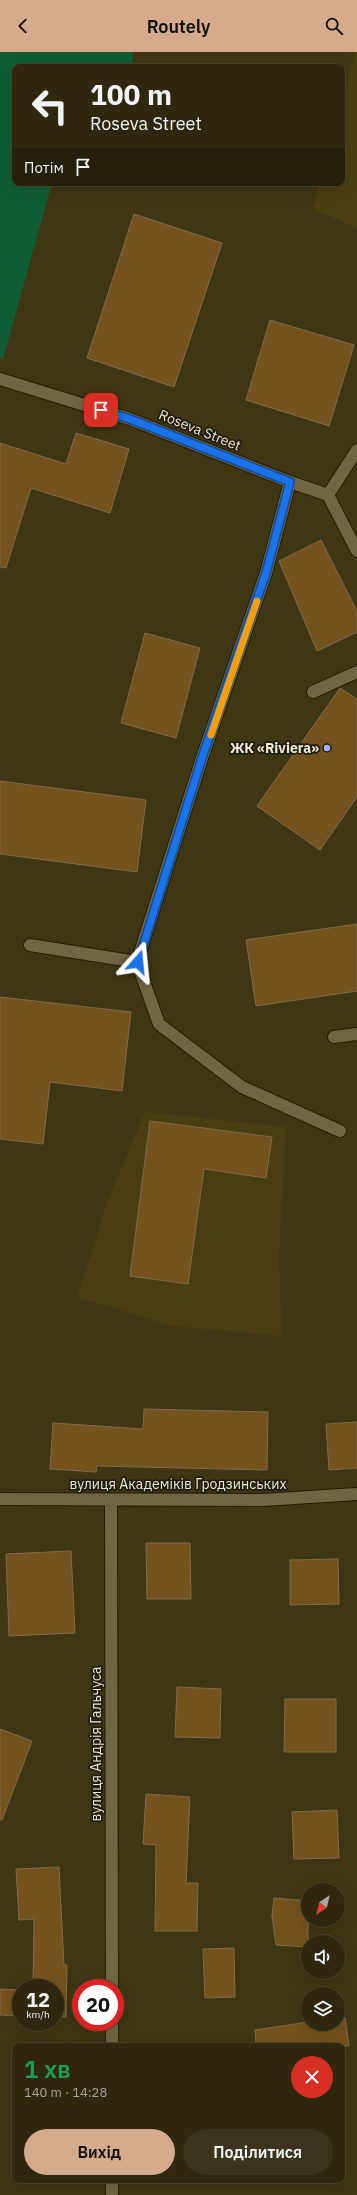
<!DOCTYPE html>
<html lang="uk">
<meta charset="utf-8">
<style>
body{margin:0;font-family:"IBM Plex Sans",sans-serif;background:#3b341c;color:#f1f3f6;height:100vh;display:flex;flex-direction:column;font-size:15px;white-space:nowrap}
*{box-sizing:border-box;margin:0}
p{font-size:13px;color:#a7a69e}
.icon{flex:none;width:22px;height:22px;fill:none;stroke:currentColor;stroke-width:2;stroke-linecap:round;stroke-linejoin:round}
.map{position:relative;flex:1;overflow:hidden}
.panel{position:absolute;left:12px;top:1991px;width:333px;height:140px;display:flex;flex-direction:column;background:#2f280e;border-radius:8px;box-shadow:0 4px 16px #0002,0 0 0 1px #4a442e}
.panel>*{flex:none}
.guide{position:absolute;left:12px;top:12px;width:333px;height:122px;border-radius:8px;box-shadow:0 4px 16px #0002,0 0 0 1px #4a442e;background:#2f280e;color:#f1f3f6;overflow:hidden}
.needle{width:26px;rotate:215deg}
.controls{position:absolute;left:301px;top:1831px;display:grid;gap:8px}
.controls a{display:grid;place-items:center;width:44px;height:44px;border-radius:50%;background:#2f280e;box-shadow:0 4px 16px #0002,0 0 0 1px #4a442e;font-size:20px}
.speed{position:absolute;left:12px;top:1927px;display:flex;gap:8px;font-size:20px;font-weight:700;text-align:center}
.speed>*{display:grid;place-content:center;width:52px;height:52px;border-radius:50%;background:#2f280e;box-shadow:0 4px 16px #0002,0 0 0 1px #4a442e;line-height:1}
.speed small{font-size:10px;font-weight:400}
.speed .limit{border:6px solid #d22;background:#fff;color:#111}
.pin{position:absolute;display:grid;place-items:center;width:34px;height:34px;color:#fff;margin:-17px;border-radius:8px;box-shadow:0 2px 6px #0006}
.me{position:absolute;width:44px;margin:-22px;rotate:18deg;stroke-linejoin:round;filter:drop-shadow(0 0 3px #0008)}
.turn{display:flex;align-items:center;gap:14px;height:84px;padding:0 12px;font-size:18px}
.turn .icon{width:52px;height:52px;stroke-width:2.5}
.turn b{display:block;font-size:28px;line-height:34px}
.then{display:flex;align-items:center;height:38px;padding:0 12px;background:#0003;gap:8px;font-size:15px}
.round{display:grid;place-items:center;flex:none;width:42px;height:42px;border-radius:21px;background:#3b341c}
.summary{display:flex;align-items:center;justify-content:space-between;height:68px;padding:0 12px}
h1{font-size:24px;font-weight:600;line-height:30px;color:#1e9e55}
.cta{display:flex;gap:8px;margin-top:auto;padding:8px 12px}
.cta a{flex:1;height:46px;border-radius:24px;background:#d6ab8b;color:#111;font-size:16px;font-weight:600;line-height:46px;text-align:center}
.cta a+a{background:#3b341c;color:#f1f3f6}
header{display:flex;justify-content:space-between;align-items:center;height:52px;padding:0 12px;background:#d6ab8b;color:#111;font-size:18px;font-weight:600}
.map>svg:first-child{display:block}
</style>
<header><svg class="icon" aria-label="back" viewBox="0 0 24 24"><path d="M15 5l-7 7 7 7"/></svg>Routely<svg class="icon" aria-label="search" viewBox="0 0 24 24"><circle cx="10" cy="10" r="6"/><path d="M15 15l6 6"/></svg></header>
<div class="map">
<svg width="357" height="2143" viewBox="0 0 357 2143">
<rect width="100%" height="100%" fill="#3f3613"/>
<path fill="#493e11" d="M 355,0 L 357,0 L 357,176 L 313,157 L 320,131 L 342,131 L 342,48 Z
M 145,1060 L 286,1075 L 279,1206 L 282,1284 L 173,1274 L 77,1245 L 108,1148 Z"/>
<path fill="#105d35" d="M 0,0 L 133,0 L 132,15 L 15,15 L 15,131 L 52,131 L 3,307 L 0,306 Z"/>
<path fill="#74521e" stroke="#816b4c" d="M 134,162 L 222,191 L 174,335 L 87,306 Z
M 270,268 L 354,293 L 329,374 L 246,348 Z
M 76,381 L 129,397 L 110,461 L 31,436 L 6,516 L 0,515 L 0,391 L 66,412 Z
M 321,488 L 357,559 L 357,580 L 317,599 L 279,509 Z
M 145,581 L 200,596 L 176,686 L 121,671 Z
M 340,636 L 357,647 L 357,745 L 320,798 L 257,754 Z
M 0,729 L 146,748 L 137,820 L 0,802 Z
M 357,872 L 357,939 L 256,954 L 246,888 Z
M 0,945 L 131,960 L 122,1039 L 50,1030 L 43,1092 L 0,1087 Z
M 150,1069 L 272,1085 L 266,1126 L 204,1117 L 188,1232 L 130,1224 Z
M 144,1357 L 268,1360 L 267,1418 L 97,1414 L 96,1420 L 50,1417 L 53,1371 L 143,1377 Z
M 357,1370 L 357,1416 L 329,1418 L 326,1372 Z
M 146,1491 L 190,1491 L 191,1547 L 147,1547 Z
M 71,1499 L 75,1581 L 9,1584 L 6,1502 Z
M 338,1507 L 339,1552 L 290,1553 L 290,1508 Z
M 177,1635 L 221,1637 L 220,1686 L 175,1685 Z
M 285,1647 L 336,1647 L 336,1700 L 284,1700 Z
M 0,1677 L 32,1689 L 2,1768 L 0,1768 Z
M 146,1742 L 190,1745 L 186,1831 L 198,1831 L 197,1879 L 155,1879 L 156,1793 L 143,1792 Z
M 337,1758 L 339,1806 L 294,1807 L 292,1760 Z
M 59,1815 L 64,1913 L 67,1913 L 66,1965 L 55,1964 L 55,1936 L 33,1936 L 34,1867 L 19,1868 L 16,1817 Z
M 274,1846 L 308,1849 L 308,1895 L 276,1893 L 272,1864 Z
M 234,1896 L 235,1945 L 205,1946 L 203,1897 Z
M 0,1937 L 21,1938 L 21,1964 L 0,1963 Z
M 345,1965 L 349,1994 L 256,1994 L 255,1978 L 308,1970 L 308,1972 L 338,1972 L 338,1966 Z"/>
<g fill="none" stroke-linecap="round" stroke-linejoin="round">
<g stroke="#261d00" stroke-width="14">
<path id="lane" d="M 290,430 L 266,521 L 203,703 L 137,910 L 159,972 L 242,1035 L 340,1079
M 328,443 L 357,398
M 313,640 L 357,620
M 30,893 L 137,910
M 334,985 L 357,982"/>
</g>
<g stroke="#261d00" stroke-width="14">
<path id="street" d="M 0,327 L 130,367 L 290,430 L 328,443 L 357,499
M 0,1447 L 263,1448 L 357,1442
M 111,1448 L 112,1936
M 112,1970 L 112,1994
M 112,2128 L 112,2143"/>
</g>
<use href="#lane" stroke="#706643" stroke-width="12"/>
<use href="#street" stroke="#706643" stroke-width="12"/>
</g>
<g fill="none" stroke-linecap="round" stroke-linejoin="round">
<g stroke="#114b97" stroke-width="10">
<path id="route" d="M 101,358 L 130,367 L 290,430 L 266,521 L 203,703 L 138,910"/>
</g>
<use href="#route" stroke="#1a73e8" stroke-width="7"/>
<path stroke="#f59e0b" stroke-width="7" d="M 211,683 L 257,549"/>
</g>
<circle fill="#a3b2fd" stroke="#211d0f" stroke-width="1.5" cx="327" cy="696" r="4"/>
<g text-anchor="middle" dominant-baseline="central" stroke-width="3.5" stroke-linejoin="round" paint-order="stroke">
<g font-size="14" fill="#ece7d3" stroke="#211d0f">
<text transform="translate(200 378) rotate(22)">Roseva Street</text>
<text x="178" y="1432">вулиця Академіків Гродзинських</text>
<text transform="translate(96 1692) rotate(-90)">вулиця Андрія Гальчуса</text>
</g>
<g font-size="14" font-weight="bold" fill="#ece7d3" stroke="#211d0f" text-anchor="end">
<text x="319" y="696">ЖК «Riviera»</text>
</g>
</g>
</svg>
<div class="controls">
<a><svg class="needle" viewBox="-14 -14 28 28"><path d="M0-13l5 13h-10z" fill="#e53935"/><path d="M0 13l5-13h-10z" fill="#a7a69e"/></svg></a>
<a><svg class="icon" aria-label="sound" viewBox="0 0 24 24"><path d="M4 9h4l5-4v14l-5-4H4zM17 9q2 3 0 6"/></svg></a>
<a><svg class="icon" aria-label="layers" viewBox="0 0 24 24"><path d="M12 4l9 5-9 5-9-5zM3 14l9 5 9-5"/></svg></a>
</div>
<div class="speed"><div>12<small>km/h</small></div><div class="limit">20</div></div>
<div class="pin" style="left:101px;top:358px;background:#d93025"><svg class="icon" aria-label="arrive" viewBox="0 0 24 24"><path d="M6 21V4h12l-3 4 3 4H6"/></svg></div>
<svg class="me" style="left:138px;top:910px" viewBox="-20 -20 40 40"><path d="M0-17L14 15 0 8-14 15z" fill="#1a73e8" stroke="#fff" stroke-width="4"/></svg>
<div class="guide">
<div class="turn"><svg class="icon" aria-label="left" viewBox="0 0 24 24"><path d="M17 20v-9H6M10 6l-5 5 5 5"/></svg><div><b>100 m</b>Roseva Street</div></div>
<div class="then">Потім<svg class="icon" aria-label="arrive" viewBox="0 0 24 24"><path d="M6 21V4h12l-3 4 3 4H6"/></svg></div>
</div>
<section class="panel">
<div class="summary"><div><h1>1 хв</h1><p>140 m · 14:28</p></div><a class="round" style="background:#d93025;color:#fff"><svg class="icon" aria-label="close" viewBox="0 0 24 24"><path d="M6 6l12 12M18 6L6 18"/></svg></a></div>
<div class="cta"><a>Вихід</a><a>Поділитися</a></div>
</section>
</div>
